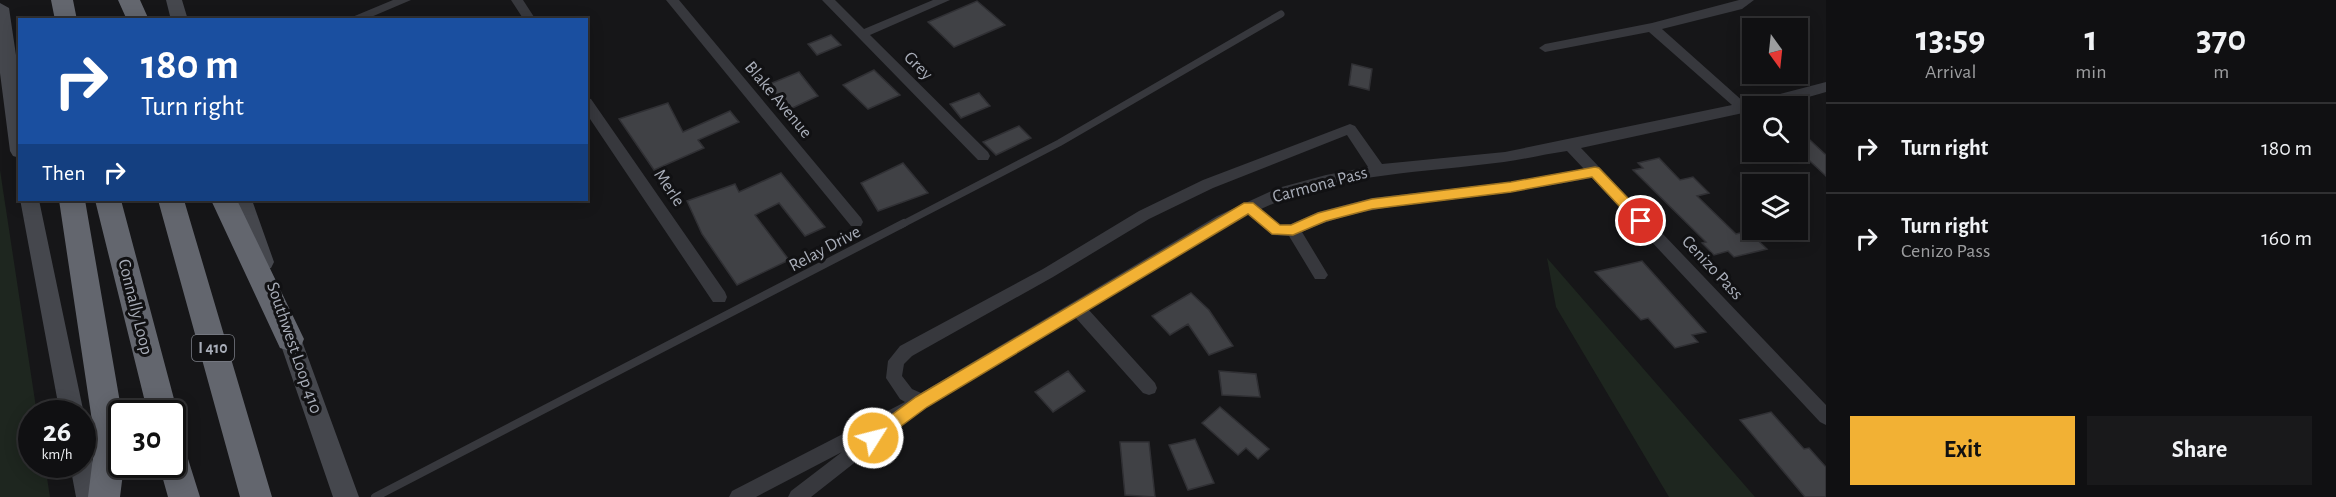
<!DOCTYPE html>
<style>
body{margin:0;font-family:"Alegreya Sans",sans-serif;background:#19191b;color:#f1f3f6;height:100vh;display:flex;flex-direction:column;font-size:22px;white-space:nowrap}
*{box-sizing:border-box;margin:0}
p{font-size:20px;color:#9c9d9f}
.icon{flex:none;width:33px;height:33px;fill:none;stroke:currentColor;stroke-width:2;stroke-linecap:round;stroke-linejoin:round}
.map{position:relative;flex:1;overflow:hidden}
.panel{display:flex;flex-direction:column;background:#101012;width:510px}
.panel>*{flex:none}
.top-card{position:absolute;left:18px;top:18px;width:570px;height:183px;border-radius:0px;box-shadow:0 3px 15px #0003,0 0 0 2px #303032;background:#1a4fa0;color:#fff;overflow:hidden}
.needle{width:39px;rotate:165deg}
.controls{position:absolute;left:1742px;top:18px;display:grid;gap:12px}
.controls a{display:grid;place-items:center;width:66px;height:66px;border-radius:0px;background:#101012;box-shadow:0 3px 15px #0003,0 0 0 2px #303032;font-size:30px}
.speed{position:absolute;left:18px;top:400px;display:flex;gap:12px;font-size:30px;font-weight:700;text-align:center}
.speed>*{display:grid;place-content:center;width:78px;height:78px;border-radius:50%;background:#101012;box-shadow:0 3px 15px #0003,0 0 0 2px #303032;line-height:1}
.speed small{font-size:15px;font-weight:400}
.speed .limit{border:3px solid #111;border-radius:9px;background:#fff;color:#111}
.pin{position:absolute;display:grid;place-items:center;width:51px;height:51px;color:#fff;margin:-26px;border:3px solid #fff;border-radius:50%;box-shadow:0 2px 6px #0007}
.me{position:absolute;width:66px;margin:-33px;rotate:54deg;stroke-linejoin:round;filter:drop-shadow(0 0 4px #0008)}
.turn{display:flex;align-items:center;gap:21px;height:126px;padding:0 24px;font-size:27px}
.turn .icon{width:78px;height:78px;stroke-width:2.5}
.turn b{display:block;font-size:42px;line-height:51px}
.then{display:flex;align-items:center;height:57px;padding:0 24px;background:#0003;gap:12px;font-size:22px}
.eta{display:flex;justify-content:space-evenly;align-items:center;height:102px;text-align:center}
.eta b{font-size:36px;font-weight:600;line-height:42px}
.primary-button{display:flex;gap:12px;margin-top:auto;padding:12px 24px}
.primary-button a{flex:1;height:69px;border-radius:0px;background:#f2b134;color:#111;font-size:24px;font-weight:600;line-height:69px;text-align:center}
.primary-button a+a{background:#19191b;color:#f1f3f6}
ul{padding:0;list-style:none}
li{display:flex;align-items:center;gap:18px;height:90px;padding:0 24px;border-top:2px solid #303032}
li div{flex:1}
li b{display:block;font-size:22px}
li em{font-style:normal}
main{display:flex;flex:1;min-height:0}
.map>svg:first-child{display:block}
</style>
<main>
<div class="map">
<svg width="1826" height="497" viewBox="0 0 1826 497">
<rect width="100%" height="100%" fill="#161618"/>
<path fill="#1e261f" d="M 0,170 L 37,414 L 32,414 L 32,465 L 45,465 L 50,497 L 0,497 Z
M 1547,258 L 1755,497 L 1669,497 L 1556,307 Z"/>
<path fill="#404145" stroke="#303034" stroke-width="1.5" d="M 977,1 L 1005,25 L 954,47 L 928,22 Z
M 831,35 L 841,45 L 817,55 L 808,44 Z
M 1352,64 L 1372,69 L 1369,90 L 1349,85 Z
M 874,70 L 900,95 L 868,109 L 843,85 Z
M 799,72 L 818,96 L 788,110 L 767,85 Z
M 979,93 L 990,106 L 961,118 L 950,104 Z
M 668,103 L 683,132 L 730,111 L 739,122 L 698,140 L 704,148 L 654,170 L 619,119 Z
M 1019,126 L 1031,138 L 996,155 L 983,142 Z
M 1797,128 L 1826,155 L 1826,176 L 1797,149 Z
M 1659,158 L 1680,180 L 1693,177 L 1709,193 L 1697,196 L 1736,234 L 1748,231 L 1767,249 L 1734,257 L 1728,251 L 1714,255 L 1702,243 L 1706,242 L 1633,170 L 1643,168 L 1638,163 Z
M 903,163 L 928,193 L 878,211 L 861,183 Z
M 781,173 L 825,227 L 805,236 L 779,203 L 755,215 L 789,260 L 737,285 L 702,234 L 687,201 L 735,184 L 739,192 Z
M 1642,261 L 1706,332 L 1692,335 L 1698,342 L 1675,348 L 1648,318 L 1641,320 L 1595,272 Z
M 1191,293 L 1209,310 L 1233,346 L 1209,355 L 1188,324 L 1170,335 L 1152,316 Z
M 1068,371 L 1085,391 L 1053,412 L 1035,392 Z
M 1219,371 L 1256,374 L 1260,397 L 1222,395 Z
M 1220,407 L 1269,449 L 1258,459 L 1246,448 L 1238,455 L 1202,423 Z
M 1771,412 L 1804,449 L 1809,448 L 1826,467 L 1826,497 L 1805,497 L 1740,420 Z
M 1195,439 L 1214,483 L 1188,490 L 1169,445 Z
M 1120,442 L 1149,442 L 1155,497 L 1125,495 Z"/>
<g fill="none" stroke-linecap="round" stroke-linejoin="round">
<path stroke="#37383d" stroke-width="7" d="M 901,225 L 1059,143 L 1281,14"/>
<path stroke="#37383d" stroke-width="8" d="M 375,497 L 904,223"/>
<path fill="#37383d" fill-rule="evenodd" d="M 393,0 L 411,0 L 364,20 L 345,20 Z
M 511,0 L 523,0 L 536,20 L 524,20 Z
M 666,0 L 679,0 L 861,218 L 863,222 L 861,226 L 851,226 Z
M 822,0 L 835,0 L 864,29 L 933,0 L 950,0 L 870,35 L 988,152 L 990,156 L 988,160 L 978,160 Z
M 1739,0 L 1754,0 L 1742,9 L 1662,29 L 1745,103 L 1826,82 L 1826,92 C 1801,99 1778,106 1752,106 L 1752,110 L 1743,113 L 1581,148 L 1826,405 L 1826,425 L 1820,422 L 1592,178 C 1553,185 1513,192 1473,197 C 1415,204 1356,207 1302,232 L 1328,275 L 1325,279 L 1315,279 L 1289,236 L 1272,235 L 1248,214 L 1227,224 L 1088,309 L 1155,383 L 1157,388 L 1155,393 L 1149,395 L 1143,393 L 1075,317 L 927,407 L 892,426 L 894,429 L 891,434 L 811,497 L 788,497 L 791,491 L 842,452 L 756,497 L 729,497 L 732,491 L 905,402 L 900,399 L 886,378 L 888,361 L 900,346 L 1043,269 L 1139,211 L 1203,180 L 1350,124 L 1355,126 L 1382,164 L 1505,152 L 1732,105 L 1649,32 L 1545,52 L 1539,48 L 1545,44 L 1652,23 ZM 1347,135 L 1368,167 L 1326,175 L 1278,188 L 1217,216 L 921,393 L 912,389 L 902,376 L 904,364 L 912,356 L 1053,277 L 1149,219 L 1213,188 ZM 1567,151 L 1584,169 L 1511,182 L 1372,198 L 1318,212 L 1291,224 L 1280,225 L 1261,209 C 1337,173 1421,173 1504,162 C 1525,159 1546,154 1567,151 Z
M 586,98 L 591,99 L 725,292 L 727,297 L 725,302 L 713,302 L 586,113 Z"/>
<path fill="#45474d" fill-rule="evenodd" d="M 166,0 L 182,0 L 188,20 L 171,20 Z
M 0,3 L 9,8 L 20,82 L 20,158 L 13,156 L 10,151 L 0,73 Z
M 20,199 L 39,200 L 84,414 L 82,417 L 82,414 L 60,414 Z
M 232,200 L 252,200 L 274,262 L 271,268 L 263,270 L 255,268 Z
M 284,313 L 292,315 L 295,322 L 359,497 L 333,497 L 273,322 L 276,315 Z
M 82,453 L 91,456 L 102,497 L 76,497 L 70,465 L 82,465 Z"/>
<path fill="#63666e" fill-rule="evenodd" d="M 51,0 L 73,0 L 77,20 L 55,20 Z
M 118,0 L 140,0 L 149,20 L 127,20 Z
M 59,200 L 85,200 L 122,414 L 122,465 L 124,465 L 120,497 L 88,497 L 95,441 Z
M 95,200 L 121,200 L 178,414 L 172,424 L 172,414 L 148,414 Z
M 158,200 L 184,200 L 272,497 L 240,497 Z
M 211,200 L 237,200 L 304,339 L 300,348 L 290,351 L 280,348 Z
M 172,439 L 183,443 L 200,497 L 168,497 L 159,465 L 172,465 Z"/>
</g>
<path fill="#f2b134" stroke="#9d7322" stroke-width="1.5" d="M 1595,167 L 1599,168 L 1646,217 L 1646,224 L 1636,224 L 1592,177 L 1511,192 L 1372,209 L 1326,221 L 1293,235 L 1272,234 L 1248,214 L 927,407 L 878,443 L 873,445 L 867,443 L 865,438 L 867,433 L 916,397 L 1244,203 L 1253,203 L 1280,225 L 1291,225 L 1318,213 L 1372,199 L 1511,182 Z"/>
<g text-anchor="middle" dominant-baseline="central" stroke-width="6" stroke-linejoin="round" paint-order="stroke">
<rect fill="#111113" stroke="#7b7e86" stroke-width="1.5" x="192" y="335" width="42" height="26" rx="4.5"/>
<g font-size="16" font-weight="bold" fill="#a8adb8">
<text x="213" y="348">I 410</text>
</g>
<g font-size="18" fill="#a8adb8" stroke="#111113">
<text transform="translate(918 66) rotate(45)">Grey</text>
<text transform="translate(778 100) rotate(50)">Blake Avenue</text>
<text transform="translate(1320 185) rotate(-15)">Carmona Pass</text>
<text transform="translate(669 188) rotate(56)">Merle</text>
<text transform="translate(825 249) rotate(-28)">Relay Drive</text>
<text transform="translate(1712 268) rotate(47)">Cenizo Pass</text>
<text transform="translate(135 307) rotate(76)">Connally Loop</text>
<text transform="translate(294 348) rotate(71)">Southwest Loop 410</text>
</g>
</g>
</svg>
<div class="controls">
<a><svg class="needle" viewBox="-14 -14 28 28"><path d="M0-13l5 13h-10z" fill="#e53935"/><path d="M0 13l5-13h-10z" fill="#9c9d9f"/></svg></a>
<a><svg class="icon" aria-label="search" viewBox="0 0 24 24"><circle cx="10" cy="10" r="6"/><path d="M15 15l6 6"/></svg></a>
<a><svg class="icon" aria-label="layers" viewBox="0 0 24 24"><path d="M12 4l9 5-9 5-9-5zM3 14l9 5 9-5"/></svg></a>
</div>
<div class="speed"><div>26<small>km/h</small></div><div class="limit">30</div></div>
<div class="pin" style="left:1641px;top:221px;background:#d93025"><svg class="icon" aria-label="arrive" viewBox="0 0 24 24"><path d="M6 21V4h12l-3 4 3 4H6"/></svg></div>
<svg class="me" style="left:873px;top:438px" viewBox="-20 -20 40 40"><circle r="17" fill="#f2b134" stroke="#fff" stroke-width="3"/><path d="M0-11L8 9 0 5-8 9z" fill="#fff"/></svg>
<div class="top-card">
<div class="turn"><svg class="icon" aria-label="right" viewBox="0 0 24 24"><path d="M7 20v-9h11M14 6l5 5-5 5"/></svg><div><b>180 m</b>Turn right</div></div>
<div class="then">Then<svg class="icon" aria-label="right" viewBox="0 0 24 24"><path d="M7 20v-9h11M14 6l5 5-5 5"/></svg></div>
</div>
</div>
<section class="panel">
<div class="eta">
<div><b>13:59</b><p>Arrival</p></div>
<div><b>1</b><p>min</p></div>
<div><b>370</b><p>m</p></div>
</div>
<ul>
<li><svg class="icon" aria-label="right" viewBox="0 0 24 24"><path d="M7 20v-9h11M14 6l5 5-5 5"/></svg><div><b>Turn right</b></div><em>180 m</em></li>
<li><svg class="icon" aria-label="right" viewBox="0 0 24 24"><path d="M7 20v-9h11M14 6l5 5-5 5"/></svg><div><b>Turn right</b><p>Cenizo Pass</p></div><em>160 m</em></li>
</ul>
<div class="primary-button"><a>Exit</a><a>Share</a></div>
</section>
</main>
